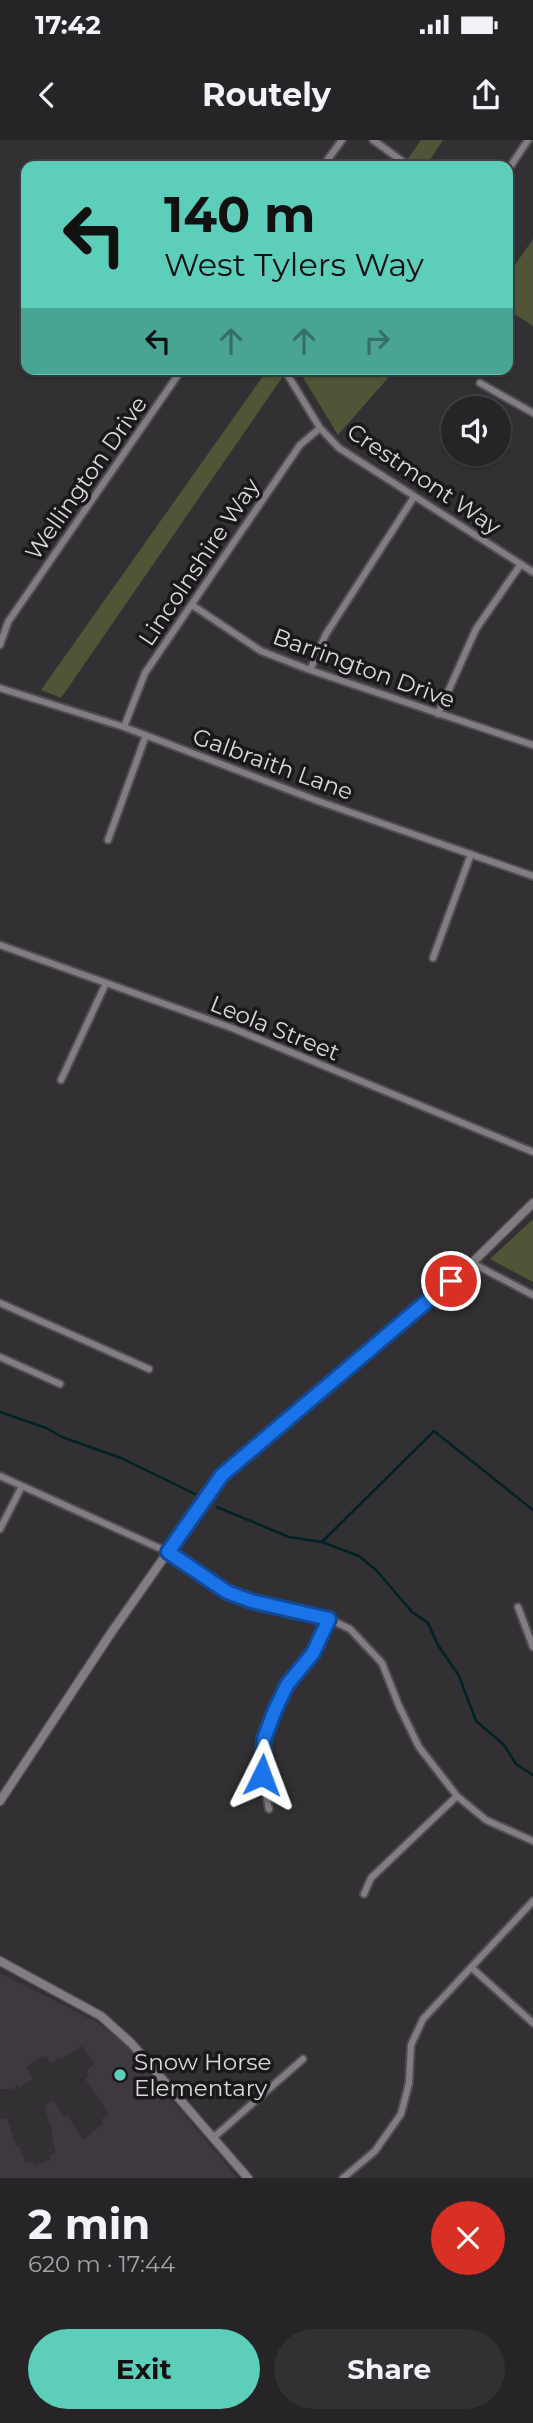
<!DOCTYPE html>
<meta charset="utf-8">
<style>
body{margin:0;font-family:Montserrat,sans-serif;background:#323033;color:#f1f3f6;height:100vh;display:flex;flex-direction:column;font-size:26px;white-space:nowrap}
*{box-sizing:border-box;margin:0}
p{font-size:23px;color:#a4a4a7}
.icon{flex:none;width:38px;height:38px;fill:none;stroke:currentColor;stroke-width:2;stroke-linecap:round;stroke-linejoin:round}
.map{position:relative;height:2038px;overflow:hidden}
.drawer{display:flex;flex-direction:column;background:#262427;flex:1}
.drawer>*{flex:none}
.banner{position:absolute;left:21px;top:21px;width:492px;height:214px;border-radius:14px;box-shadow:0 2px 5px #0004,0 0 0 2px #424144;background:#5cceba;color:#111;overflow:hidden}
.controls{position:absolute;left:441px;top:256px;display:grid;gap:14px}
.controls a{display:grid;place-items:center;width:70px;height:70px;border-radius:50%;background:#262427;box-shadow:0 2px 5px #0004,0 0 0 2px #424144;font-size:35px}
.pin{position:absolute;display:grid;place-items:center;width:60px;height:60px;color:#fff;margin:-30px;border:4px solid #fff;border-radius:50%;box-shadow:0 2px 7px #0007}
.me{position:absolute;width:77px;margin:-38px;rotate:3deg;stroke-linejoin:round;filter:drop-shadow(0 0 5px #0008)}
.turn{display:flex;align-items:center;gap:24px;height:147px;padding:0 28px;font-size:32px}
.turn .icon{width:91px;height:91px;stroke-width:2.5}
.turn b{display:block;font-size:49px;line-height:60px}
.lanes{display:flex;align-items:center;height:66px;padding:0 28px;background:#0003;justify-content:center;gap:35px;direction:ltr}
.lanes .off{opacity:.35}
.round{display:grid;place-items:center;flex:none;width:74px;height:74px;border-radius:37px;background:#323033}
.summary{display:flex;align-items:center;justify-content:space-between;height:119px;padding:0 28px}
h1{font-size:42px;font-weight:700;line-height:52px}
.action{display:flex;gap:14px;margin-top:auto;padding:14px 28px}
.action a{flex:1;height:80px;border-radius:42px;background:#5cceba;color:#111;font-size:28px;font-weight:700;line-height:80px;text-align:center}
.action a+a{background:#323033;color:#f1f3f6}
.status{display:flex;justify-content:space-between;align-items:center;height:49px;padding:0 35px;background:#262427;direction:ltr}
.status svg{height:19px;fill:currentColor}
header{display:flex;justify-content:space-between;align-items:center;height:91px;padding:0 28px;background:#262427;font-size:32px;font-weight:700}
.map>svg:first-child{display:block}
</style>
<div class="status"><b>17:42</b><svg viewBox="0 0 49 12"><path d="M0 12V9h3v3zM5 12V6h3v6zM10 12V3h3v9zM15 12V0h3v12zM26 1h20v11H26zM47 4h2v5h-2z"/></svg></div>
<header><svg class="icon" aria-label="back" viewBox="0 0 24 24"><path d="M15 5l-7 7 7 7"/></svg>Routely<svg class="icon" aria-label="share" viewBox="0 0 24 24"><path d="M12 15V3M7 8l5-5 5 5M5 13v7h14v-7"/></svg></header>
<div class="map">
<svg width="533" height="2038" viewBox="0 0 533 2038">
<rect width="100%" height="100%" fill="#333034"/>
<path fill="#3f3841" d="M 0,1833 L 98,1883 L 124,1903 L 237,2038 L 0,2038 L 0,1979 L 7,1978 L 16,2006 L 19,2005 L 25,2023 L 32,2021 L 34,2026 L 50,2020 L 50,2015 L 56,2013 L 51,1994 L 53,1993 L 44,1966 L 54,1961 L 64,1977 L 67,1975 L 83,2000 L 103,1984 L 101,1980 L 109,1974 L 85,1939 L 89,1936 L 86,1931 L 95,1924 L 82,1906 L 62,1919 L 59,1917 L 51,1923 L 46,1916 L 40,1917 L 26,1928 L 33,1938 L 19,1948 L 17,1945 L 12,1949 L 0,1949 Z"/>
<path fill="#525437" d="M 421,0 L 443,0 L 426,26 L 403,26 Z
M 533,99 L 533,186 L 508,170 L 508,135 Z
M 268,229 L 288,229 L 61,558 L 41,550 Z
M 298,229 L 377,229 L 388,238 L 338,295 Z
M 533,1079 L 533,1142 L 490,1119 Z"/>
<g fill="none" stroke-linecap="round" stroke-linejoin="round">
<path stroke="#002125" stroke-width="2.5" d="M 0,1272 L 46,1288 L 62,1297 L 121,1318 L 195,1354
M 217,1367 L 289,1397 L 322,1402 L 359,1416 L 377,1431 L 412,1472 L 428,1483 L 438,1505 L 459,1536 L 476,1581 L 504,1605 L 516,1624 L 533,1635
M 323,1401 L 434,1291 L 533,1370"/>
<g stroke="#514e52" stroke-width="10">
<path id="minor" d="M 373,0 L 409,26
M 323,26 L 342,0
M 508,30 L 528,0
M 284,229 L 320,288 L 339,308 L 533,432
M 480,243 L 533,273
M 192,465 L 261,511 L 310,530 L 533,605
M 0,505 L 8,482 L 182,229
M 310,530 L 326,494 L 414,357
M 0,548 L 124,587 L 318,661 L 533,736
M 438,574 L 476,489 L 521,424
M 124,587 L 145,533 L 300,305 L 320,288
M 108,700 L 146,595
M 0,805 L 232,888 L 533,1012
M 433,818 L 471,714
M 61,940 L 106,843
M 472,1123 L 533,1155
M 0,1163 L 149,1229
M 0,1217 L 60,1244
M 0,1336 L 168,1412 L 227,1452 L 251,1461 L 329,1479 L 350,1489 L 382,1523 L 399,1566 L 419,1607 L 457,1656 L 486,1680 L 533,1701
M 0,1389 L 22,1346
M 518,1467 L 533,1507
M 269,1669 L 262,1635 L 264,1599 L 287,1545 L 313,1513 L 329,1479
M 364,1754 L 371,1738 L 457,1656
M 472,1828 L 533,1883
M 213,1998 L 303,1919
M 343,2038 L 375,2011 L 401,1974 L 409,1943 L 411,1905 L 423,1879 L 533,1761"/>
</g>
<g stroke="#514e52" stroke-width="11">
<path id="tertiary" d="M 0,1661 L 111,1493 L 222,1335 L 472,1123 L 533,1063
M 0,1821 L 101,1876 L 131,1903 L 248,2038"/>
</g>
<use href="#minor" stroke="#817d82" stroke-width="6"/>
<use href="#tertiary" stroke="#817d82" stroke-width="8"/>
</g>
<g fill="none" stroke-linecap="round" stroke-linejoin="round">
<g stroke="#114b97" stroke-width="18">
<path id="route" d="M 262,1635 L 264,1599 L 275,1570 L 287,1545 L 313,1513 L 329,1479 L 251,1461 L 227,1452 L 168,1412 L 222,1335 L 451,1141"/>
</g>
<use href="#route" stroke="#1a73e8" stroke-width="12"/>
</g>
<circle fill="#5cceba" stroke="#1a181a" stroke-width="2.5" cx="120" cy="1935" r="7"/>
<g text-anchor="middle" dominant-baseline="central" stroke-width="7" stroke-linejoin="round" paint-order="stroke">
<g font-size="23" fill="#dbd9dc" stroke="#1a181a">
<text transform="translate(86 338) rotate(-55)">Wellington Drive</text>
<text transform="translate(424 339) rotate(34)">Crestmont Way</text>
<text transform="translate(199 422) rotate(-56)">Lincolnshire Way</text>
<text transform="translate(364 528) rotate(20)">Barrington Drive</text>
<text transform="translate(273 624) rotate(20)">Galbraith Lane</text>
<text transform="translate(275 888) rotate(22)">Leola Street</text>
</g>
<g font-size="23" fill="#dbd9dc" stroke="#1a181a" text-anchor="start">
<text x="134" y="1922">Snow Horse<tspan x="134" dy="26">Elementary</tspan></text>
</g>
</g>
</svg>
<div class="controls">
<a><svg class="icon" aria-label="sound" viewBox="0 0 24 24"><path d="M4 9h4l5-4v14l-5-4H4zM17 9q2 3 0 6"/></svg></a>
</div>
<div class="pin" style="left:451px;top:1141px;background:#d93025"><svg class="icon" aria-label="arrive" viewBox="0 0 24 24"><path d="M6 21V4h12l-3 4 3 4H6"/></svg></div>
<svg class="me" style="left:262px;top:1635px" viewBox="-20 -20 40 40"><path d="M0-17L14 15 0 8-14 15z" fill="#1a73e8" stroke="#fff" stroke-width="4"/></svg>
<div class="banner">
<div class="turn"><svg class="icon" aria-label="left" viewBox="0 0 24 24"><path d="M17 20v-9H6M10 6l-5 5 5 5"/></svg><div><b>140 m</b>West Tylers Way</div></div>
<div class="lanes"><svg class="icon" aria-label="left" viewBox="0 0 24 24"><path d="M17 20v-9H6M10 6l-5 5 5 5"/></svg><svg class="icon off" aria-label="ahead" viewBox="0 0 24 24"><path d="M12 20V5M6 11l6-6 6 6"/></svg><svg class="icon off" aria-label="ahead" viewBox="0 0 24 24"><path d="M12 20V5M6 11l6-6 6 6"/></svg><svg class="icon off" aria-label="right" viewBox="0 0 24 24"><path d="M7 20v-9h11M14 6l5 5-5 5"/></svg></div>
</div>
</div>
<section class="drawer">
<div class="summary"><div><h1>2 min</h1><p>620 m · 17:44</p></div><a class="round" style="background:#d93025;color:#fff"><svg class="icon" aria-label="close" viewBox="0 0 24 24"><path d="M6 6l12 12M18 6L6 18"/></svg></a></div>
<div class="action"><a>Exit</a><a>Share</a></div>
</section>
